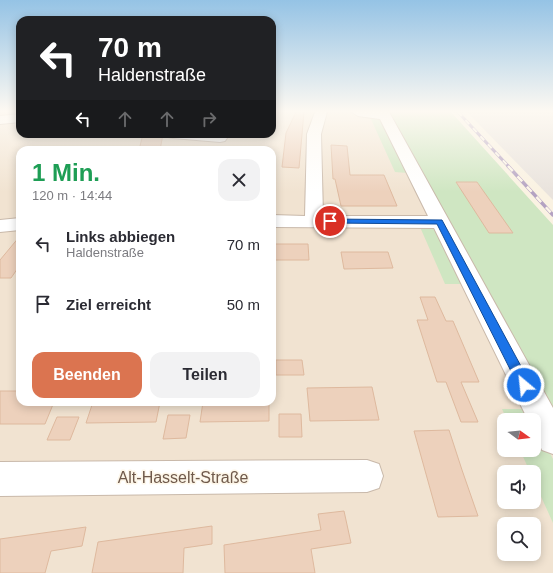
<!DOCTYPE html>
<html lang="de">
<meta charset="utf-8">
<style>
body{margin:0;font-family:Helvetica,sans-serif;background:#f2f2f3;color:#2b2b33;height:100vh;display:flex;flex-direction:column;font-size:15px;white-space:nowrap}
*{box-sizing:border-box;margin:0}
p{font-size:13px;color:#7c7c81}
.icon{flex:none;width:22px;height:22px;fill:none;stroke:currentColor;stroke-width:2;stroke-linecap:round;stroke-linejoin:round}
.map{position:relative;flex:1;overflow:hidden}
.details{position:absolute;left:16px;top:146px;width:260px;height:260px;display:flex;flex-direction:column;background:#fff;border-radius:12px;box-shadow:0 2px 10px #0003}
.details>*{flex:none}
.guide{position:absolute;left:16px;top:16px;width:260px;height:122px;border-radius:12px;box-shadow:0 2px 10px #0003;background:#202124;color:#fff;overflow:hidden}
.needle{width:26px;rotate:105deg}
.buttons{position:absolute;left:497px;top:413px;display:grid;gap:8px}
.buttons a{display:grid;place-items:center;width:44px;height:44px;border-radius:8px;background:#fff;box-shadow:0 2px 10px #0003;font-size:20px}
.pin{position:absolute;display:grid;place-items:center;width:34px;height:34px;color:#fff;margin:-17px;border:2px solid #fff;border-radius:50%;box-shadow:0 1px 4px #0007}
.me{position:absolute;width:44px;margin:-22px;rotate:332deg;stroke-linejoin:round;filter:drop-shadow(0 0 3px #0008)}
.turn{display:flex;align-items:center;gap:14px;height:84px;padding:0 16px;font-size:18px}
.turn .icon{width:52px;height:52px;stroke-width:2.5}
.turn b{display:block;font-size:28px;line-height:34px}
.lanes{display:flex;align-items:center;height:38px;padding:0 16px;background:#0003;justify-content:center;gap:20px;direction:ltr}
.lanes .off{opacity:.35}
.round{display:grid;place-items:center;flex:none;width:42px;height:42px;border-radius:12px;background:#f2f2f3}
.headline{display:flex;align-items:center;justify-content:space-between;height:68px;padding:0 16px}
h1{font-size:24px;font-weight:600;line-height:30px;color:#1e9e55}
.primary-button{display:flex;gap:8px;margin-top:auto;padding:8px 16px}
.primary-button a{flex:1;height:46px;border-radius:12px;background:#db7450;color:#fff;font-size:16px;font-weight:600;line-height:46px;text-align:center}
.primary-button a+a{background:#f2f2f3;color:#2b2b33}
ul{padding:0;list-style:none}
li{display:flex;align-items:center;gap:12px;height:60px;padding:0 16px}
li div{flex:1}
li b{display:block;font-size:15px}
li em{font-style:normal}
.map>svg:first-child{display:block}
</style>
<div class="map">
<svg width="553" height="573" viewBox="0 0 553 573">
<rect width="100%" height="100%" fill="#faf2e2"/>
<path fill="#f1e3d1" fill-rule="evenodd" d="M 0,112 L 20,112 L 20,134 L 272,134 L 272,112 L 385,112 L 553,417 L 553,573 L 0,573 ZM 20,150 L 272,150 L 272,402 L 20,402 ZM 504,420 L 534,420 L 534,450 L 504,450 ZM 504,472 L 534,472 L 534,502 L 504,502 ZM 504,524 L 534,524 L 534,554 L 504,554 Z"/>
<path fill="#e9e3dd" d="M 467,112 L 553,112 L 553,200 Z"/>
<path fill="#cfe6c2" d="M 385,112 L 451,112 L 553,225 L 553,417 Z
M 370,117 L 377,118 L 382,122 L 408,173 L 395,172 Z
M 420,227 L 431,228 L 436,231 L 464,284 L 445,284 Z
M 502,409 L 528,409 L 533,420 L 507,420 Z
M 534,422 L 553,459 L 553,523 L 534,481 L 534,472 L 530,472 L 520,450 L 534,450 Z"/>
<path fill="#edd1bc" stroke="#deb99e" d="M 296,112 L 304,112 L 299,168 L 282,167 L 286,133 Z
M 163,134 L 160,150 L 139,150 L 143,134 Z
M 331,145 L 347,146 L 350,175 L 384,175 L 397,206 L 341,206 L 335,179 L 333,179 Z
M 456,182 L 477,182 L 513,233 L 489,233 Z
M 20,236 L 20,265 L 11,278 L 0,278 L 0,260 Z
M 272,244 L 308,244 L 309,260 L 272,260 Z
M 341,252 L 388,252 L 393,268 L 344,269 Z
M 420,297 L 435,297 L 446,321 L 453,321 L 479,382 L 461,382 L 478,422 L 461,422 L 446,382 L 437,382 L 417,320 L 428,320 Z
M 276,360 L 302,360 L 304,375 L 276,375 Z
M 372,387 L 379,420 L 310,421 L 307,388 Z
M 0,391 L 20,391 L 20,402 L 54,402 L 45,424 L 0,424 Z
M 93,402 L 160,402 L 156,422 L 86,423 Z
M 203,402 L 269,402 L 269,421 L 200,422 Z
M 279,414 L 301,414 L 302,437 L 279,437 Z
M 168,415 L 190,415 L 186,438 L 163,439 Z
M 57,417 L 79,417 L 70,440 L 47,440 Z
M 449,430 L 462,470 L 478,516 L 438,517 L 414,431 Z
M 344,511 L 351,543 L 311,549 L 315,573 L 225,573 L 224,545 L 321,530 L 318,514 Z
M 212,526 L 212,544 L 184,548 L 183,573 L 92,573 L 98,542 Z
M 86,527 L 82,546 L 51,551 L 45,573 L 0,573 L 0,539 Z"/>
<g fill="none" stroke-linecap="round" stroke-linejoin="round">
<g stroke="#c9b9aa" stroke-width="2">
<path id="minor" d="M 315,112 L 327,112 L 321,134 L 323,216 L 428,216 L 380,119 L 358,116 L 352,112 L 389,112 L 553,408 L 553,454 L 542,450 L 534,433 L 534,420 L 528,420 L 434,228 L 272,227 L 272,215 L 305,216 L 307,134 Z
M 20,114 L 20,122 L 0,124 L 0,116 Z
M 166,134 L 220,134 L 225,135 L 227,138 L 225,141 L 220,142 L 173,138 L 168,137 Z
M 20,218 L 20,230 L 0,232 L 0,220 Z
M 367,460 L 379,464 L 383,476 L 379,488 L 367,492 L 0,496 L 0,462 Z"/>
</g>
<use href="#minor" fill="#fff" fill-rule="evenodd"/>
<g stroke="#b4a2c2" stroke-width="3">
<path id="rail-far1" d="M 458,112 L 509,167"/>
</g>
<g stroke="#b4a2c2" stroke-width="3.5">
<path id="rail" d="M 508,166 L 553,215"/>
</g>
<use href="#rail-far1" stroke="#fdf6e8" stroke-width="2" stroke-dasharray="5.5" stroke-linecap="butt"/>
<use href="#rail" stroke="#fdf6e8" stroke-width="2.5" stroke-dasharray="7" stroke-linecap="butt"/>
</g>
<linearGradient id="sky" x2="0" y2="1"><stop stop-color="#95c3e5"/><stop offset="0.58" stop-color="#fdf9f2"/><stop offset="1" stop-color="#fdf9f2" stop-opacity="0"/></linearGradient>
<rect width="553" height="192" fill="url(#sky)"/>
<path fill="#1a73e8" stroke="#114b97" d="M 327,219 L 442,220 L 529,381 L 530,385 L 529,389 L 524,390 L 520,389 L 437,224 L 330,223 L 327,223 Z"/>
<g text-anchor="middle" dominant-baseline="central" stroke-width="3" stroke-linejoin="round" paint-order="stroke">
<g font-size="16" fill="#6f594b" stroke="#fdf6e8">
<text x="183" y="477">Alt-Hasselt-Straße</text>
</g>
</g>
</svg>
<div class="buttons">
<a><svg class="needle" viewBox="-14 -14 28 28"><path d="M0-13l5 13h-10z" fill="#e53935"/><path d="M0 13l5-13h-10z" fill="#7c7c81"/></svg></a>
<a><svg class="icon" aria-label="sound" viewBox="0 0 24 24"><path d="M4 9h4l5-4v14l-5-4H4zM17 9q2 3 0 6"/></svg></a>
<a><svg class="icon" aria-label="search" viewBox="0 0 24 24"><circle cx="10" cy="10" r="6"/><path d="M15 15l6 6"/></svg></a>
</div>
<div class="pin" style="left:330px;top:221px;background:#d93025"><svg class="icon" aria-label="arrive" viewBox="0 0 24 24"><path d="M6 21V4h12l-3 4 3 4H6"/></svg></div>
<svg class="me" style="left:524px;top:385px" viewBox="-20 -20 40 40"><circle r="17" fill="#1a73e8" stroke="#fff" stroke-width="3"/><path d="M0-11L8 9 0 5-8 9z" fill="#fff"/></svg>
<div class="guide">
<div class="turn"><svg class="icon" aria-label="left" viewBox="0 0 24 24"><path d="M17 20v-9H6M10 6l-5 5 5 5"/></svg><div><b>70 m</b>Haldenstraße</div></div>
<div class="lanes"><svg class="icon" aria-label="left" viewBox="0 0 24 24"><path d="M17 20v-9H6M10 6l-5 5 5 5"/></svg><svg class="icon off" aria-label="ahead" viewBox="0 0 24 24"><path d="M12 20V5M6 11l6-6 6 6"/></svg><svg class="icon off" aria-label="ahead" viewBox="0 0 24 24"><path d="M12 20V5M6 11l6-6 6 6"/></svg><svg class="icon off" aria-label="right" viewBox="0 0 24 24"><path d="M7 20v-9h11M14 6l5 5-5 5"/></svg></div>
</div>
<section class="details">
<div class="headline"><div><h1>1 Min.</h1><p>120 m · 14:44</p></div><a class="round"><svg class="icon" aria-label="close" viewBox="0 0 24 24"><path d="M6 6l12 12M18 6L6 18"/></svg></a></div>
<ul>
<li><svg class="icon" aria-label="left" viewBox="0 0 24 24"><path d="M17 20v-9H6M10 6l-5 5 5 5"/></svg><div><b>Links abbiegen</b><p>Haldenstraße</p></div><em>70 m</em></li>
<li><svg class="icon" aria-label="arrive" viewBox="0 0 24 24"><path d="M6 21V4h12l-3 4 3 4H6"/></svg><div><b>Ziel erreicht</b></div><em>50 m</em></li>
</ul>
<div class="primary-button"><a>Beenden</a><a>Teilen</a></div>
</section>
</div>
